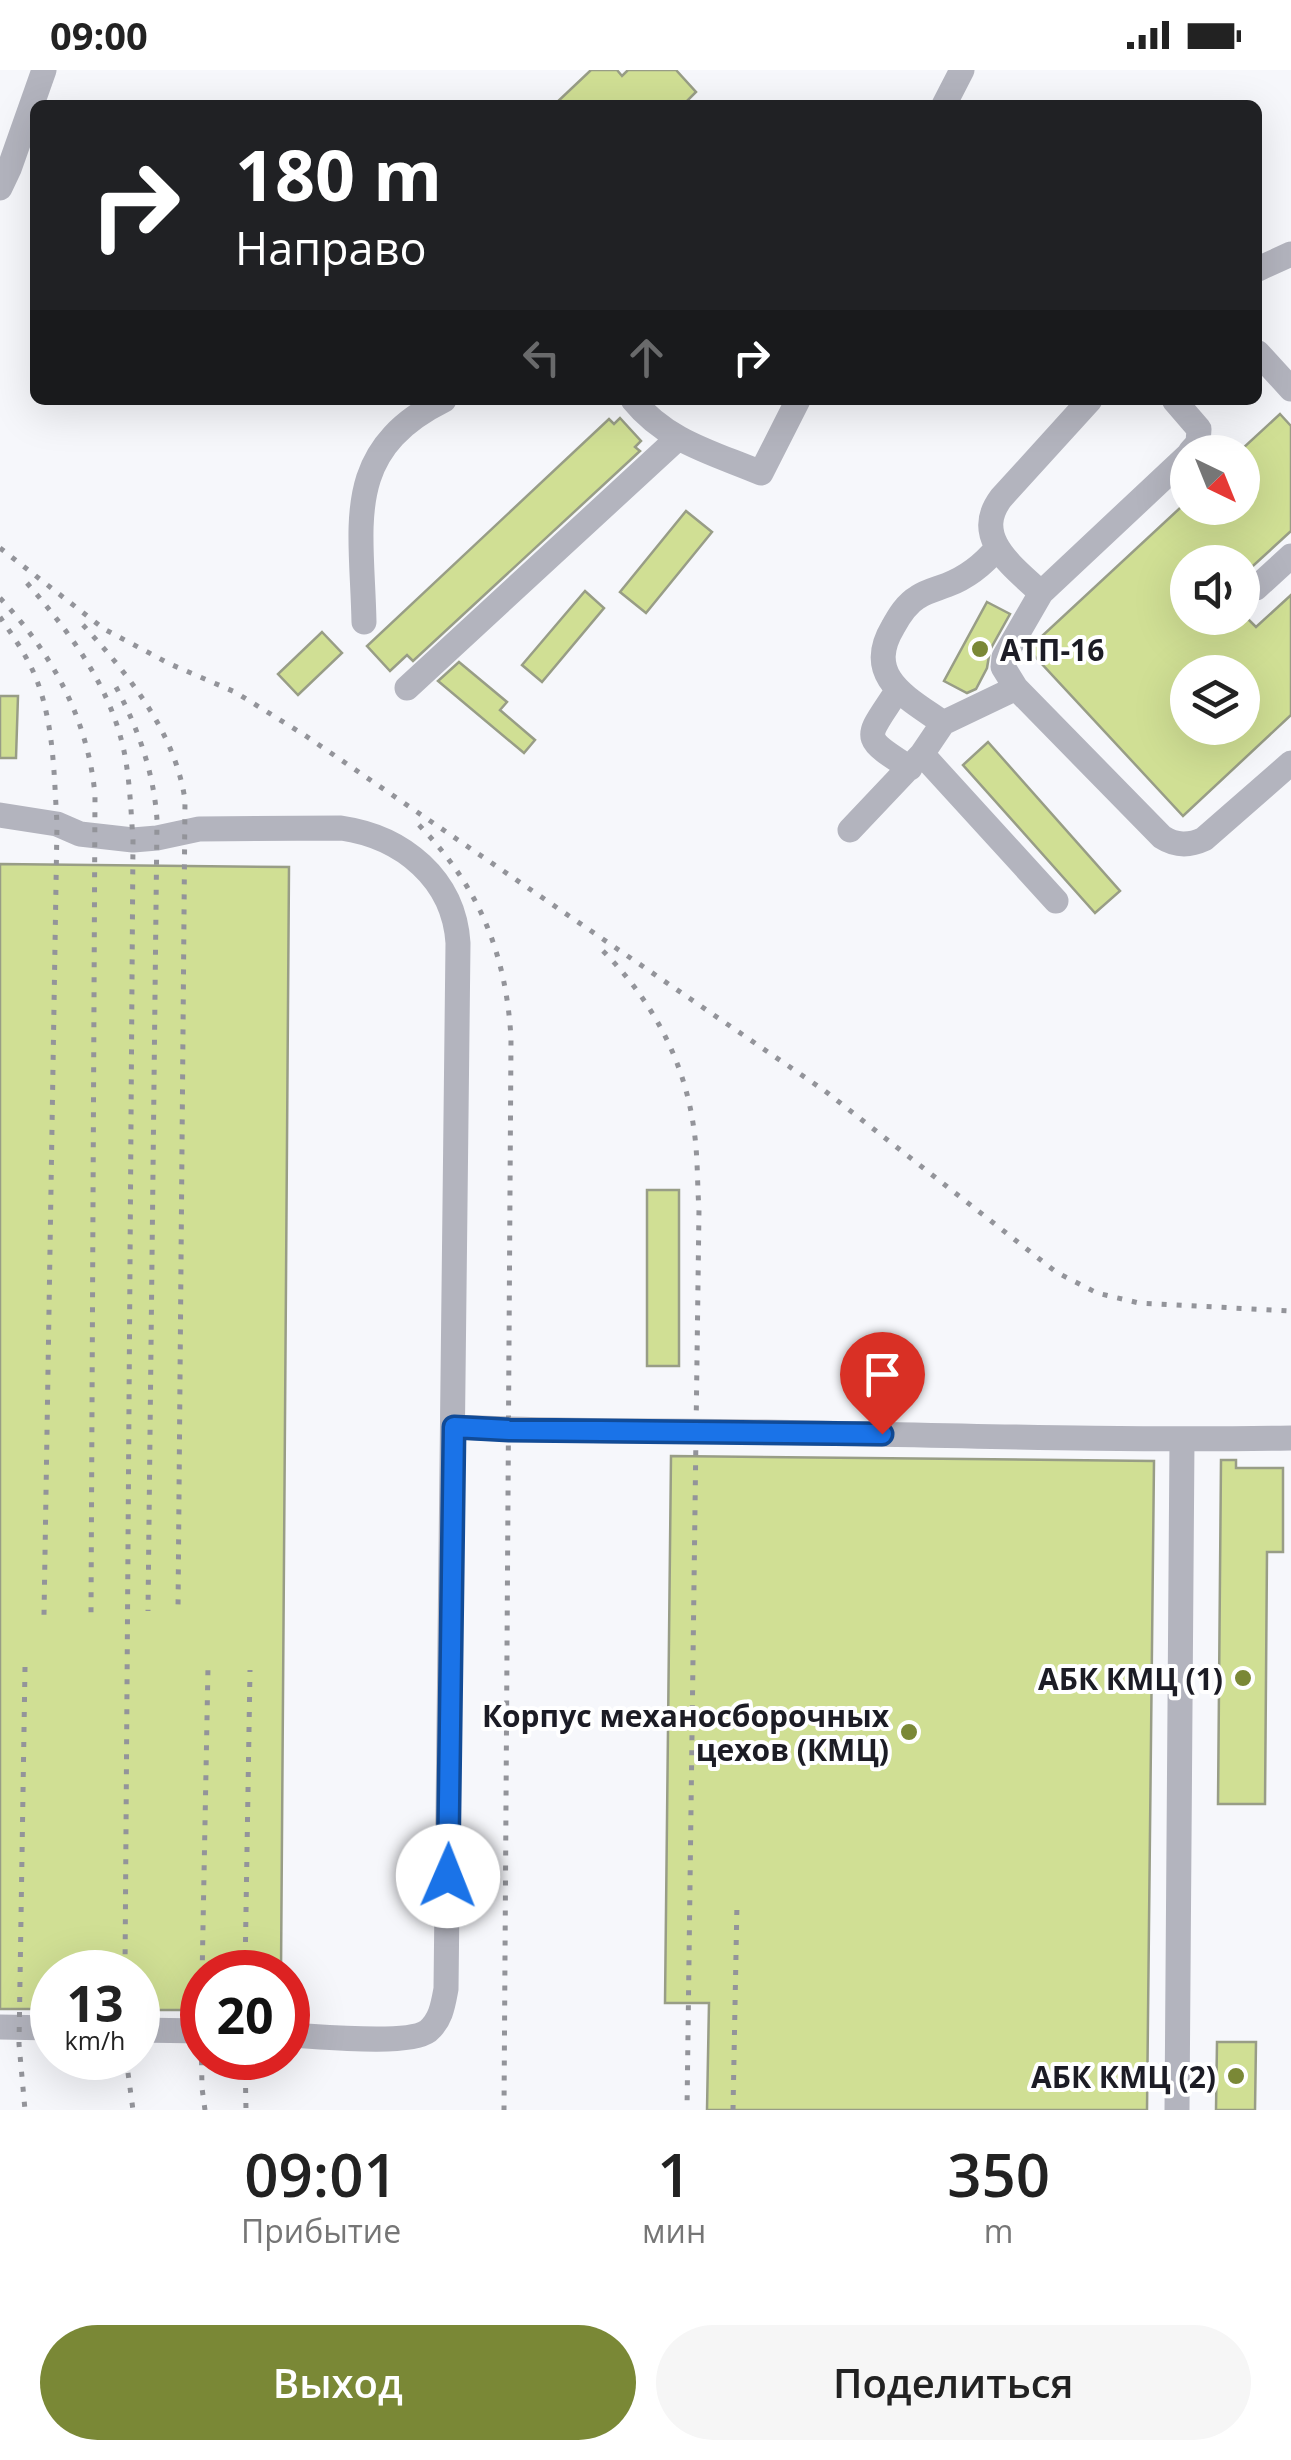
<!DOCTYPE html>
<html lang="ru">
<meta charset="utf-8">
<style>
body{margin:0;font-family:"Open Sans",sans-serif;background:#f6f6f6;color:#222;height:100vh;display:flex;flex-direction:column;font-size:38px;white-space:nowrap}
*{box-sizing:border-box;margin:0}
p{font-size:32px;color:#767676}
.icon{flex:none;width:55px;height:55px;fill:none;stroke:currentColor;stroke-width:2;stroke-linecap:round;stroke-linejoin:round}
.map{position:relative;height:2040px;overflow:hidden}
.side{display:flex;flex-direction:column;background:#fff;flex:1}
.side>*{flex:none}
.top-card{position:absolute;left:30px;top:30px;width:1232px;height:305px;border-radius:15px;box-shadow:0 10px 40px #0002;background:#202124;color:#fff;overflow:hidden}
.needle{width:65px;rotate:137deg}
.tools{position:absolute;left:1170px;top:365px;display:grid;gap:20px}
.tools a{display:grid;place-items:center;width:90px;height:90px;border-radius:50%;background:#fff;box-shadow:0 10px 40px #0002;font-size:50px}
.speed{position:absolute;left:30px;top:1880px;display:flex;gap:20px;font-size:50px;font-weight:700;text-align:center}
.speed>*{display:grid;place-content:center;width:130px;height:130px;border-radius:50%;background:#fff;box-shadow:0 10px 40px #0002;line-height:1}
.speed small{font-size:25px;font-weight:400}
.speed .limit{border:15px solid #d22;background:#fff;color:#111}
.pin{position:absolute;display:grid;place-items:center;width:85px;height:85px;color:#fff;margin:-102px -42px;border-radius:50% 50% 50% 0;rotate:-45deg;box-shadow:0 0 10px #0007}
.pin .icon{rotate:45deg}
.me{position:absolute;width:110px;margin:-55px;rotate:1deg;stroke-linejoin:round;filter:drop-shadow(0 0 8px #0008)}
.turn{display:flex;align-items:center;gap:35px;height:210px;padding:0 40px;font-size:45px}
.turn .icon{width:130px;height:130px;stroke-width:2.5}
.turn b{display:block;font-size:70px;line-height:85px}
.lanes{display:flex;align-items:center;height:95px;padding:0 40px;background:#0003;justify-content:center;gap:50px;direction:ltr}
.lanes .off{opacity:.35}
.eta{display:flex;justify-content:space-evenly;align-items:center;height:170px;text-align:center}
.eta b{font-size:60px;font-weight:600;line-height:70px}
.action{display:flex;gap:20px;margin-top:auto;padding:20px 40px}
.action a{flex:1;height:115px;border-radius:60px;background:#7a8836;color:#fff;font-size:40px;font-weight:600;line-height:115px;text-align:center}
.action a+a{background:#f6f6f6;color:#222}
.status{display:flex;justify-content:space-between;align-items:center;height:70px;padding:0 50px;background:#fff;direction:ltr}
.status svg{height:28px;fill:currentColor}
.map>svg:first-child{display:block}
</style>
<div class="status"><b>09:00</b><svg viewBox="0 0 49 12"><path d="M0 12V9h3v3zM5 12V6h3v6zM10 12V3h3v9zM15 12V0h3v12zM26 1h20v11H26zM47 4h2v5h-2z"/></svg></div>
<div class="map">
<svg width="1291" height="2040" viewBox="0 0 1291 2040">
<rect width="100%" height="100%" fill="#f6f7fb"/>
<path fill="#d0df94" stroke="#989d86" stroke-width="2.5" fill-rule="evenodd" d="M 591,0 L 617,0 L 622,6 L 628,0 L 676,0 L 696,22 L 683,35 L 554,35 Z
M 1280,344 L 1291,356 L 1291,461 L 1242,506 L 1242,492 L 1188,492 L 1188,548 L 1247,548 L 1256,557 L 1291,525 L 1291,645 L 1183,746 L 1028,579 L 1180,438 L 1242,438 L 1242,379 ZM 1188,602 L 1242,602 L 1242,658 L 1188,658 Z
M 620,348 L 641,371 L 635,377 L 640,381 L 413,591 L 407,585 L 390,601 L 367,576 L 609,349 L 614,354 Z
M 686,441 L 712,462 L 646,543 L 620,522 Z
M 585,521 L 604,538 L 542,612 L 522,595 Z
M 987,532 L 1010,544 L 990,580 L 987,598 L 976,619 L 967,623 L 944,611 Z
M 322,562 L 342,583 L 298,625 L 278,604 Z
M 459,592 L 507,632 L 500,640 L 535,670 L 524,683 L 438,611 Z
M 0,626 L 18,626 L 16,688 L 0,688 Z
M 988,672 L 1120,821 L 1095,843 L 963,695 Z
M 0,794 L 289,797 L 281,1902 L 202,1902 L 202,1940 L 138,1940 L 138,1902 L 52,1902 L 52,1939 L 0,1939 Z
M 647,1120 L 679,1120 L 679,1296 L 647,1296 Z
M 671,1386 L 1154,1391 L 1147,2040 L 707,2040 L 709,1933 L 665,1933 Z
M 1221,1390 L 1236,1390 L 1236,1398 L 1283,1398 L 1283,1482 L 1267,1482 L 1265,1734 L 1218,1734 Z
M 1217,1972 L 1256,1972 L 1255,2040 L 1216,2040 Z"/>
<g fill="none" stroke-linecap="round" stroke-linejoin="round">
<path stroke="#b3b4be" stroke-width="25" d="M 944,35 L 962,0
M 0,118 L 9,99 L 44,0
M 1258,199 L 1291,184
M 1258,283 L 1291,319
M 633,330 C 667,372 714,383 761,403 L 798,330
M 1174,330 L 1199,359 L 1198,373 L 1190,382
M 1188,385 L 1041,523 L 1004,587 L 1003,597 L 1016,618 L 1162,767 C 1176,776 1189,776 1204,769 L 1291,693
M 1256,518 L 1291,486
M 1041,523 C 1014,497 971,468 1001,428 L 1090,330
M 364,552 C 362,454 341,381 444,330
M 407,618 L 677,369
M 1016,618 L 943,653 L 922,684 L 1056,831
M 897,621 C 866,669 859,666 910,698
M 943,653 C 908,628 863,607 893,557 C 899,546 906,534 918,527 C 927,521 937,519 947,515 C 968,507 983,495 997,478
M 0,745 L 57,754 L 80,764 L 133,770 L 157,768 L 199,759 L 341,758 C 403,767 454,809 458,873 L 446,1919 C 443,1935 441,1950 428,1961 C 408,1976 316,1966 288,1965
M 850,760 L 922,684
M 454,1357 C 558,1362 662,1360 766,1362 C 941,1365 1116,1371 1291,1368
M 0,1957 L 52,1958
M 138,1960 L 202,1961
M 1177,2040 L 1182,1370"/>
<path stroke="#93949a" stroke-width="5" stroke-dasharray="5 10" stroke-linecap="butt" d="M 0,478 L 104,559 L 170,594 L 235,622 L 306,666 L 825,1021 L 1056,1202 L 1097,1223 L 1139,1233 L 1291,1241
M 27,513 C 71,564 112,618 125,686 C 130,714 131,742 133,770 L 125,1902
M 0,528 C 52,583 88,649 95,725 L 91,1543
M 0,547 C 13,566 27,586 36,608 C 54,654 54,705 57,754 L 44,1545
M 83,555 C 128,604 175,662 185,730 L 178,1541
M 116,617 C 138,658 154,703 157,750 L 148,1541
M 419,755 C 479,817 506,883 511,968 L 504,2040
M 603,881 C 652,930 685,991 694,1060 C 698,1086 697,1113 699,1139 L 687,2040
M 25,1597 L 19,1974 L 25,2040
M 245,1902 L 250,1600
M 126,1988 L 133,2040
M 245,1988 L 246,2040
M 205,2040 L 202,2018 L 201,1961 L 208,1597
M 733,2040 L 737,1832"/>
</g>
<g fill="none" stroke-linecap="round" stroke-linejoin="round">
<g stroke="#114b97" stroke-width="25">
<path id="route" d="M 448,1806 L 454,1357 L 509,1360 L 882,1364"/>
</g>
<use href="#route" stroke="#1a73e8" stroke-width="18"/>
</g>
<g fill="#7a8836" stroke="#fff" stroke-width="4">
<circle cx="980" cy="579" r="10"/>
<circle cx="1243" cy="1608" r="10"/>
<circle cx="909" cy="1662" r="10"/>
<circle cx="1236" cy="2006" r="10"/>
</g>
<g text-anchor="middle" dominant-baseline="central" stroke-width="8" stroke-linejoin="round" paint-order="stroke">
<g font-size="30" font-weight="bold" fill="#1c1c25" stroke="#fff" text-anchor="end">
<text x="1000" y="579" text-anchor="start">АТП-16</text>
<text x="1223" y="1608">АБК КМЦ (1)</text>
<text x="889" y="1645">Корпус механосборочных<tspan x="889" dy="34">цехов (КМЦ)</tspan></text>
<text x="1216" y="2006">АБК КМЦ (2)</text>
</g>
</g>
</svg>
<div class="tools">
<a><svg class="needle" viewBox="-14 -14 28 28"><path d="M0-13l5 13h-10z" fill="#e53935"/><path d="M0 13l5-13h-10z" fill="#767676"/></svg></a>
<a><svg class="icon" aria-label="sound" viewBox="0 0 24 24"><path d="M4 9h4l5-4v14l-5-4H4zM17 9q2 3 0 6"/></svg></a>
<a><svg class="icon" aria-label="layers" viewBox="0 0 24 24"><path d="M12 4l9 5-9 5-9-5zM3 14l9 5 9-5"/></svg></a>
</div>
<div class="speed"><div>13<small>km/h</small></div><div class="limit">20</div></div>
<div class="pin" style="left:882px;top:1364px;background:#d93025"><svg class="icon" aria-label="arrive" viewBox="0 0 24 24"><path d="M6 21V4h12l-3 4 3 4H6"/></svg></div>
<svg class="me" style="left:448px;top:1806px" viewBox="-20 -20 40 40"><circle r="19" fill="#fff"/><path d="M0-13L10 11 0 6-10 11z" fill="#1a73e8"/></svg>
<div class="top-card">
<div class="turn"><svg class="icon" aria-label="right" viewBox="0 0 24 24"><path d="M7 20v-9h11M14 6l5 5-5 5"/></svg><div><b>180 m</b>Направо</div></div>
<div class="lanes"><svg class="icon off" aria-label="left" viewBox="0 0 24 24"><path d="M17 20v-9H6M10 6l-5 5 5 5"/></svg><svg class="icon off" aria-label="ahead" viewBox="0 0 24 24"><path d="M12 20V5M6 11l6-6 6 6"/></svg><svg class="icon" aria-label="right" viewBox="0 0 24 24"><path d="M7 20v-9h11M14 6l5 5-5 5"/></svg></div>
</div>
</div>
<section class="side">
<div class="eta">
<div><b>09:01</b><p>Прибытие</p></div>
<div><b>1</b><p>мин</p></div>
<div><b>350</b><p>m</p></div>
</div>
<div class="action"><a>Выход</a><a>Поделиться</a></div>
</section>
